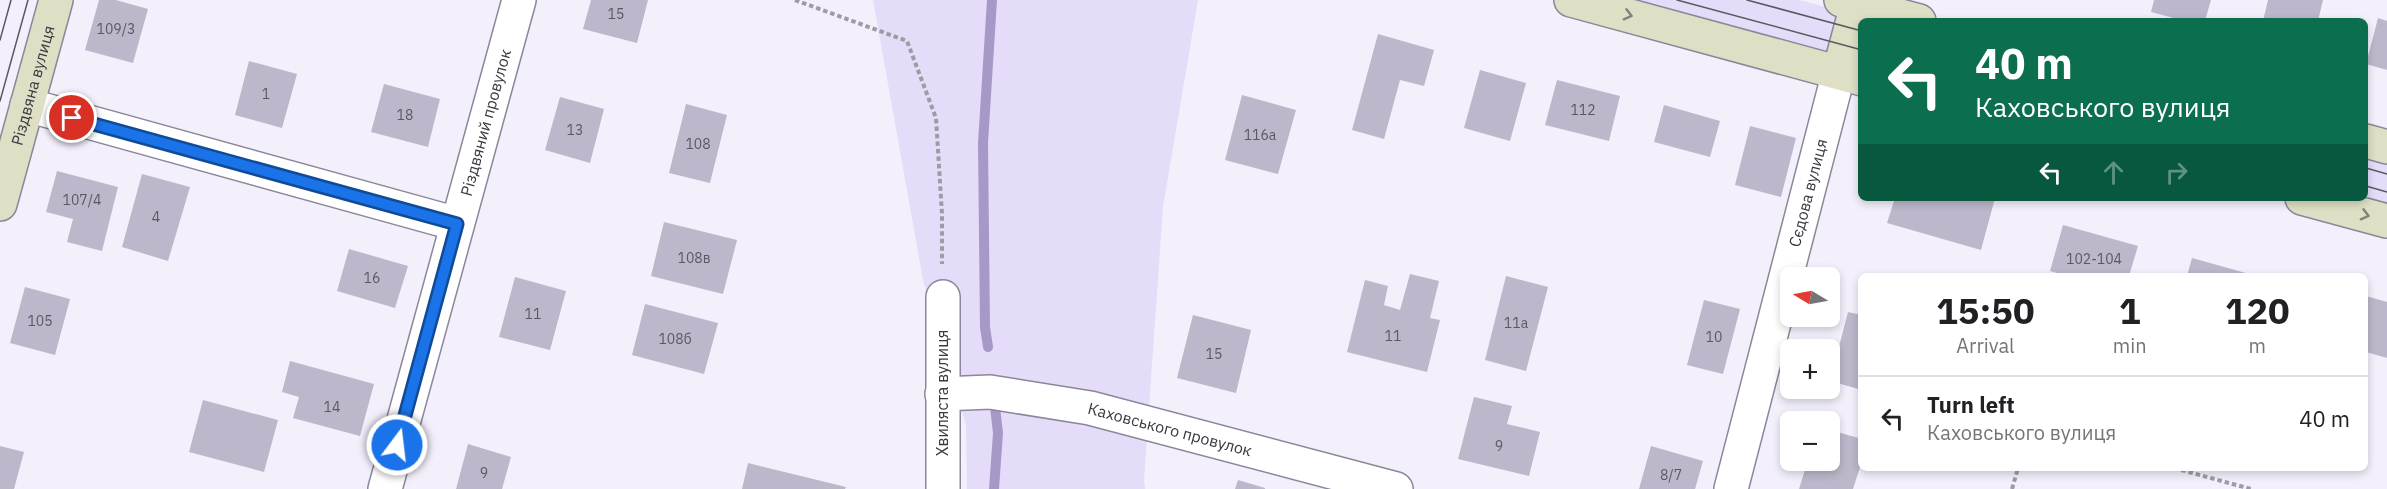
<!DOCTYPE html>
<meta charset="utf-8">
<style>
body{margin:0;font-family:"IBM Plex Sans",sans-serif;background:#f6f6f6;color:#202124;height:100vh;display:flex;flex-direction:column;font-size:22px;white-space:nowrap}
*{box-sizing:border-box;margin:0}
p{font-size:20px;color:#757577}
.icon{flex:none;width:33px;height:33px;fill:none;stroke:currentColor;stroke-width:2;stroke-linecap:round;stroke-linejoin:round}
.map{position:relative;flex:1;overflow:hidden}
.sheet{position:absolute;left:1858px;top:273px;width:510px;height:198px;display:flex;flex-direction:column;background:#fff;border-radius:9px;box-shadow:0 3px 9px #0003}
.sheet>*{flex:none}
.top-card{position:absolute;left:1858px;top:18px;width:510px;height:183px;border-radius:9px;box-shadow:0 3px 9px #0003;background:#0b6e4f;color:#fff;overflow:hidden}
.needle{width:39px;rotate:280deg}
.controls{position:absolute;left:1780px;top:267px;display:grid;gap:12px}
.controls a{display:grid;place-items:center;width:60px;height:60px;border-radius:9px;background:#fff;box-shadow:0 3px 9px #0003;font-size:30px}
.pin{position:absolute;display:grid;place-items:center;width:51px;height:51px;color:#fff;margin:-26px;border:3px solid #fff;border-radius:50%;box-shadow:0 2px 6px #0007}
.me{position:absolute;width:66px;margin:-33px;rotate:15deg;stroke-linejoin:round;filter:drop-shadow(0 0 4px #0008)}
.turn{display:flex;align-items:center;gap:21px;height:126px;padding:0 18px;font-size:27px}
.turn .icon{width:78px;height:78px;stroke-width:2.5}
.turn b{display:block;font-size:42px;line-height:51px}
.lanes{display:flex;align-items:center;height:57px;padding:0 18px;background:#0003;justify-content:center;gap:30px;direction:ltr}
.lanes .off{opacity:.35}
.eta{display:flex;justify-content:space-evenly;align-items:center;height:102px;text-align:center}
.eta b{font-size:36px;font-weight:800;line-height:42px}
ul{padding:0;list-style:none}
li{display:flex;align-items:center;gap:18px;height:84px;padding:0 18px;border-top:2px solid #e0e0e0}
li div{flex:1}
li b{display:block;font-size:22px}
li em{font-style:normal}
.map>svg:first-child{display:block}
</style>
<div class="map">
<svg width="2387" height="489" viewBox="0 0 2387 489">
<rect width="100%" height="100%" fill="#f3f0fc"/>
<path fill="#e4dcf8" d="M 873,0 L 1198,0 L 1163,207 L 1144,480 L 1145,489 L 967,489 L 966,425 L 923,280 Z
M 1606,0 L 1799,0 L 1845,12 L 1833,61 Z
M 2366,151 L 2387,157 L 2387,211 L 2339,198 L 2366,198 Z"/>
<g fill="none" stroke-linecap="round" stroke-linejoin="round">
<path stroke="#a799c7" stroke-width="10" d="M 988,347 L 985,327 L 983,143 L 992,0
M 994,489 L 998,433 L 995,407"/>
</g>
<path fill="#bdb7cb" d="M 99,0 L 116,0 L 148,9 L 133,63 L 85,50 Z
M 591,0 L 648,0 L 637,43 L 583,29 Z
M 2154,0 L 2211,0 L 2205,21 L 2185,21 L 2151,12 Z
M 2268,0 L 2323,0 L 2318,21 L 2263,21 Z
M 2378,18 L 2387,21 L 2387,70 L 2366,64 Z
M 1378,34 L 1434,50 L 1424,86 L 1400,80 L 1384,139 L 1352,130 Z
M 249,61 L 297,74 L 282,128 L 235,115 Z
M 1480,70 L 1526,83 L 1510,141 L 1464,128 Z
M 1557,80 L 1620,96 L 1609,141 L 1545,125 Z
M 384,84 L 440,99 L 428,147 L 371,132 Z
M 1242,95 L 1296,110 L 1278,174 L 1225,160 Z
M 560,97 L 604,109 L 590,163 L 545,150 Z
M 686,104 L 727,115 L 710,183 L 669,173 Z
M 1664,105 L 1720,121 L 1710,157 L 1654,142 Z
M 1750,126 L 1796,138 L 1781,197 L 1735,185 Z
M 57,171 L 118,187 L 102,251 L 67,242 L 73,219 L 46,212 Z
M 142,174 L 190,187 L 168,261 L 122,247 Z
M 1895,198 L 1995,198 L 1981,250 L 1887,223 Z
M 664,222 L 737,240 L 723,294 L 651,276 Z
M 2063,225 L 2138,246 L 2129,276 L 2067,276 L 2050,271 Z
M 349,249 L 408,266 L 395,308 L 337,291 Z
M 2192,258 L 2253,275 L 2253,276 L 2187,276 Z
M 1410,274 L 1439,281 L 1430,318 L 1440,320 L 1427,372 L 1347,352 L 1365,280 L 1388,286 L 1384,305 L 1400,310 Z
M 1506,276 L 1548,287 L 1526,371 L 1485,360 Z
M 515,277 L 566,291 L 550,350 L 499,337 Z
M 25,287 L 70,299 L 55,355 L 10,343 Z
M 2366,296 L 2387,302 L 2387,358 L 2366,352 Z
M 1704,300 L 1740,309 L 1723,374 L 1687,365 Z
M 645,304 L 718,323 L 704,374 L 632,355 Z
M 1848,312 L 1862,315 L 1862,390 L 1830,381 Z
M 1193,315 L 1251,330 L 1236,393 L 1177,378 Z
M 290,361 L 374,384 L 360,436 L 293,418 L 299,397 L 282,392 Z
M 1474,397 L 1512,406 L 1507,424 L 1540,432 L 1529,476 L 1458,459 Z
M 203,400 L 278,420 L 264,472 L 189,452 Z
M 1830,430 L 1862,439 L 1862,461 L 1853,489 L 1799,489 L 1808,460 L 1830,460 Z
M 468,444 L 511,457 L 502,489 L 456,489 Z
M 0,446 L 24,452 L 14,489 L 0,489 Z
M 1651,446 L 1703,461 L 1695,489 L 1639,489 Z
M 748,463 L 846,487 L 845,489 L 742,489 Z
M 1238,480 L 1265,488 L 1265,489 L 1235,489 Z"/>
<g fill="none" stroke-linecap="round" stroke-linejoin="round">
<g stroke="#8b8699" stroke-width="36">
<g id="street">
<path d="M 27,105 L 457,224"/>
<path d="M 943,297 L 943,489"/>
<path id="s1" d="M 942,394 L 990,392 L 1090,408 L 1396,489"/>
<path id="s2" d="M 385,489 L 519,0"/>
<path id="s3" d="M 1731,489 L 1839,72"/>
</g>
</g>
<g stroke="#8b8699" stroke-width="36">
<g id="secondary">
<path d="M 1571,0 L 1862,79"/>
<path d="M 1841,0 L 1919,21"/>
<path d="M 1839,72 L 1857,5"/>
<path d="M 2366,141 L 2387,147"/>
<path d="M 2302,198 L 2387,221"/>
<path id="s4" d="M 0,204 L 56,0"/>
</g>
</g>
<path stroke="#9e9ba5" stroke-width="4" stroke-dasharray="4.5 3" stroke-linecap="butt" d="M 795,0 L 907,41 L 936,118 L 942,214 L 942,264
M 2174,468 L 2251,489
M 2012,489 L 2018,468"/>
<use href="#street" stroke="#fff" stroke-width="33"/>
<use href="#secondary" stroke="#dedfc4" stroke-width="33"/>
<path stroke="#5a5861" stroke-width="1.5" d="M 1677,0 L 1862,50
M 1747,0 L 1862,31
M 0,40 L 11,0
M 0,101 L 28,0
M 2366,168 L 2387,174
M 2366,186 L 2387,192"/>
</g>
<defs><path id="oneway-chevron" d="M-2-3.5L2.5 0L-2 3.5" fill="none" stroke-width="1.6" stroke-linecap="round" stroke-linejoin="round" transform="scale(1.5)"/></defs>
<g stroke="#84837b">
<use href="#oneway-chevron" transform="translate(1628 15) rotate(15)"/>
<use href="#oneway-chevron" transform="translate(2365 215) rotate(15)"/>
</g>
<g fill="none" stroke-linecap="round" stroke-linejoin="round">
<g stroke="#114b97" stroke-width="15">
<path id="route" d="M 72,118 L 457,224 L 397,445"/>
</g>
<use href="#route" stroke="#1a73e8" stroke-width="10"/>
</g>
<g text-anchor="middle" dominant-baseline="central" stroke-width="6" stroke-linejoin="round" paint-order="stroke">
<g font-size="14" fill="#5b5863">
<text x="616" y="14">15</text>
<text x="116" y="29">109/3</text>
<text x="266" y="94">1</text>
<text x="1583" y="110">112</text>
<text x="405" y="115">18</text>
<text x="575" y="130">13</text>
<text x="1260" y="135">116а</text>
<text x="698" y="144">108</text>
<text x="82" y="200">107/4</text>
<text x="156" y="217">4</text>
<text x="694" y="258">108в</text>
<text x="2094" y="259">102-104</text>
<text x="372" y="278">16</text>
<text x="533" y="314">11</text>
<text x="40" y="321">105</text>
<text x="1516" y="323">11а</text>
<text x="1393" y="336">11</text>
<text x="1714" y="337">10</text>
<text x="675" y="339">108б</text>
<text x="1214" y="354">15</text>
<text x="332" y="407">14</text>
<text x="1499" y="446">9</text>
<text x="484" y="473">9</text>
<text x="1671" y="475">8/7</text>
</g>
<g font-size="16" fill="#3a3840" stroke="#fff">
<text stroke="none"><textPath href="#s4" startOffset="123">Різдвяна вулиця</textPath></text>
<text stroke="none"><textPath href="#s2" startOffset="380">Різдвяний провулок</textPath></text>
<text stroke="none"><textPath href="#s3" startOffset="306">Сєдова вулиця</textPath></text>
<text transform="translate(942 393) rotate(-90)">Хвиляста вулиця</text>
<text stroke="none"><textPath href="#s1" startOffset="232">Каховського провулок</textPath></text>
</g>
</g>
</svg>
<div class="controls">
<a><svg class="needle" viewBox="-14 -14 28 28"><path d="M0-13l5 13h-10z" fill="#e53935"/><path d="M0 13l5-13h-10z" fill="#757577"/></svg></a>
<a>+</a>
<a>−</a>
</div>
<div class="pin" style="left:72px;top:118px;background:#d93025"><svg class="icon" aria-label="arrive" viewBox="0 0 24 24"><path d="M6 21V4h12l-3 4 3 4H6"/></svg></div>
<svg class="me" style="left:397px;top:445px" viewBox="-20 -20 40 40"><circle r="17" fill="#1a73e8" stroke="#fff" stroke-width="3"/><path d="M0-11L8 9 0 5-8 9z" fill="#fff"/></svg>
<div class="top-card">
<div class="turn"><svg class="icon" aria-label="left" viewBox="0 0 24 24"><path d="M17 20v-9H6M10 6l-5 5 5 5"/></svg><div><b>40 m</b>Каховського вулиця</div></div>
<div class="lanes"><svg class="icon" aria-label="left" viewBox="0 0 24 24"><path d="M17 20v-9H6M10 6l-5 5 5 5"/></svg><svg class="icon off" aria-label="ahead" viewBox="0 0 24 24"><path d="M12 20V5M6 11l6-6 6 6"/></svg><svg class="icon off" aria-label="right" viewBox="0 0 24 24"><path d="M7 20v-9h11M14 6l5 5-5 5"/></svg></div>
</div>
<section class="sheet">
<div class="eta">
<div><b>15:50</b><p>Arrival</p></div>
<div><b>1</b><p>min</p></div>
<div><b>120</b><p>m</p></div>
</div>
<ul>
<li><svg class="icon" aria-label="left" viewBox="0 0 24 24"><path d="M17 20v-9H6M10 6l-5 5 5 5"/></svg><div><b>Turn left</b><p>Каховського вулиця</p></div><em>40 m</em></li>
</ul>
</section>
</div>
